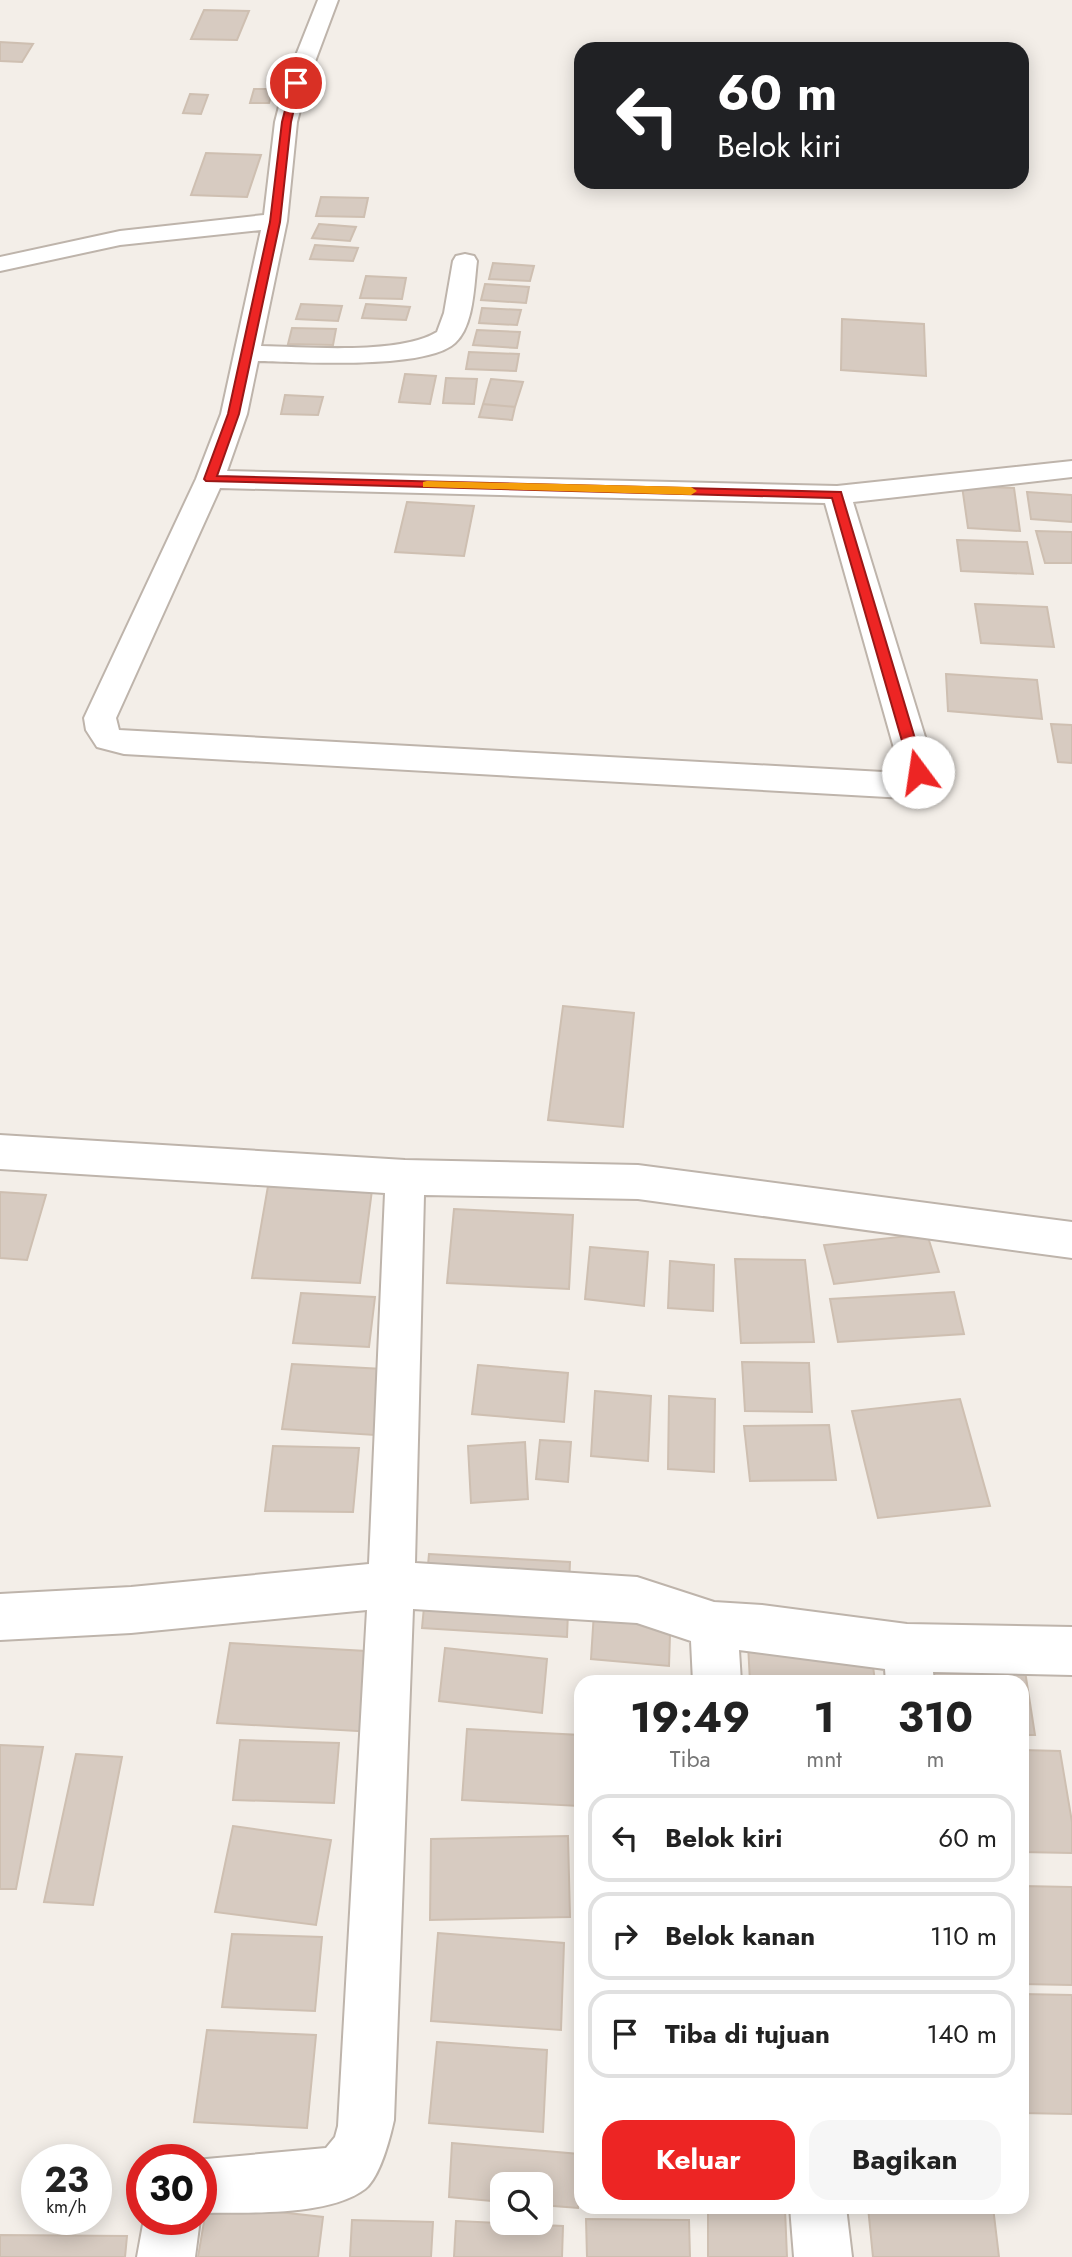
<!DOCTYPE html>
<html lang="id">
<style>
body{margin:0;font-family:Jost,sans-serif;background:#f6f6f6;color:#222;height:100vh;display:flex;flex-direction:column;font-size:26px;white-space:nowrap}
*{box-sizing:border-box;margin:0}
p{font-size:23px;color:#767676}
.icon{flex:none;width:38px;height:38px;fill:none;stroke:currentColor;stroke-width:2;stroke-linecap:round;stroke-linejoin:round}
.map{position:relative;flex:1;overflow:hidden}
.side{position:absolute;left:574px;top:1675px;width:455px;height:539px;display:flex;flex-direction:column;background:#fff;border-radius:21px;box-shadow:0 4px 18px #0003}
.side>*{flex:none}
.hud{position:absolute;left:574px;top:42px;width:455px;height:147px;border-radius:21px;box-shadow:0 4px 18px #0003;background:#202124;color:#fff;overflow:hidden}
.controls{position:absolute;left:490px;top:2172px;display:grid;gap:14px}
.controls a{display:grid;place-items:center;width:63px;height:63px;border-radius:14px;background:#fff;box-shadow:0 4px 18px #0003;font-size:35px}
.speed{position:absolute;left:21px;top:2144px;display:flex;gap:14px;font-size:35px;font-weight:700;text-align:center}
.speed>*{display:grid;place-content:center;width:91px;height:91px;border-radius:50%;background:#fff;box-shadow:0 4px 18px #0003;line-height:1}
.speed small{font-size:18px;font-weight:400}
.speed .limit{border:10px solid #d22;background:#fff;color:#111}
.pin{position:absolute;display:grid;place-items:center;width:60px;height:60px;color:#fff;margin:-30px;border:4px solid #fff;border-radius:50%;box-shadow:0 2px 7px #0007}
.me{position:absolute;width:77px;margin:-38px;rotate:346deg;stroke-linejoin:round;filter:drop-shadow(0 0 5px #0008)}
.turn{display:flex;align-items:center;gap:24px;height:147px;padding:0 28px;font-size:32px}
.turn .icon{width:91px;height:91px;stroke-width:2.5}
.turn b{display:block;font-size:49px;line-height:60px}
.eta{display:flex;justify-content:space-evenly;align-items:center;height:119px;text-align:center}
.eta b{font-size:42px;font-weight:700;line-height:49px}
.cta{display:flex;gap:14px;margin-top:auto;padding:14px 28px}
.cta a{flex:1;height:80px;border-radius:21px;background:#ed2524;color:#fff;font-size:28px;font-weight:700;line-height:80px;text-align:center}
.cta a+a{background:#f6f6f6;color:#222}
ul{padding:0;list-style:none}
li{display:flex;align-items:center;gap:21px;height:88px;margin:0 14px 10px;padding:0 14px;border:4px solid #e0e0e0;border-radius:21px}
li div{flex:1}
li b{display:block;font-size:26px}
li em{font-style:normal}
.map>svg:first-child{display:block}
</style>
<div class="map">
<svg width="1072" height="2257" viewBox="0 0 1072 2257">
<rect width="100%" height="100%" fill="#f3eee8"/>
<path fill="#d7cbc1" stroke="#cebfb1" stroke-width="2" d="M 204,10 L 249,11 L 237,40 L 191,39 Z
M 0,42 L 33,44 L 22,62 L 0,61 Z
M 254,89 L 273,89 L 269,103 L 250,103 Z
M 190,94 L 208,95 L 201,114 L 183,113 Z
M 206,153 L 261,155 L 247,197 L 191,195 Z
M 321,197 L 368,198 L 364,217 L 316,216 Z
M 319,224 L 356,227 L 350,241 L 312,238 Z
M 315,245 L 358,248 L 353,261 L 310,259 Z
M 493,263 L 534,266 L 530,281 L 489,279 Z
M 366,276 L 406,278 L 402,299 L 360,298 Z
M 485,284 L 529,287 L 526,303 L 481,300 Z
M 301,304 L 342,306 L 338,321 L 296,319 Z
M 366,304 L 410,307 L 406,320 L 362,318 Z
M 482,308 L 521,310 L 517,325 L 479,323 Z
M 842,319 L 924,324 L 926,376 L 841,370 Z
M 292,328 L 336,329 L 333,345 L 288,344 Z
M 477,330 L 520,332 L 517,348 L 473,345 Z
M 469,352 L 519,354 L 516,371 L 466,369 Z
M 405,374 L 436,376 L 430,404 L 399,402 Z
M 446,378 L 477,379 L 474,404 L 443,403 Z
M 491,379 L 523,382 L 515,407 L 483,404 Z
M 285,395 L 323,397 L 318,415 L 281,414 Z
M 483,404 L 515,407 L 512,420 L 479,417 Z
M 962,486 L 1014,488 L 1020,531 L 968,528 Z
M 1027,492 L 1072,495 L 1072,522 L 1031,519 Z
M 407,502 L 474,506 L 464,556 L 395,552 Z
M 1036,531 L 1072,532 L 1072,563 L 1045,563 Z
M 957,540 L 1027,542 L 1033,574 L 961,571 Z
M 975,604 L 1047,607 L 1054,647 L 981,643 Z
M 946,674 L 1037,680 L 1042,719 L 948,711 Z
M 1051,724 L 1072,725 L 1072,763 L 1058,762 Z
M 563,1006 L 634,1013 L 623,1127 L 548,1120 Z
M 268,1186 L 372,1190 L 360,1283 L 252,1278 Z
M 0,1192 L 46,1195 L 27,1260 L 0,1258 Z
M 454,1209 L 573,1215 L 569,1289 L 447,1283 Z
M 927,1234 L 939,1272 L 834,1284 L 824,1245 Z
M 590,1247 L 648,1252 L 644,1306 L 585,1299 Z
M 735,1259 L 805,1260 L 814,1342 L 741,1343 Z
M 670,1261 L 714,1265 L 713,1311 L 668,1308 Z
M 954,1292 L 964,1334 L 838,1342 L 830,1299 Z
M 301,1293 L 375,1297 L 369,1347 L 293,1343 Z
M 742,1362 L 809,1363 L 812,1412 L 745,1411 Z
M 292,1364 L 383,1369 L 375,1435 L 282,1429 Z
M 478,1365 L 568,1373 L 564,1422 L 472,1414 Z
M 595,1391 L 651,1396 L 648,1461 L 591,1456 Z
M 669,1396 L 715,1399 L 714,1472 L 668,1469 Z
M 960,1399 L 990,1506 L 878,1518 L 852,1411 Z
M 829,1425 L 836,1480 L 750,1481 L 744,1426 Z
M 540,1440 L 571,1442 L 568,1482 L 536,1479 Z
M 525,1442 L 528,1499 L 471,1503 L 468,1446 Z
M 273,1446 L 359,1448 L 353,1512 L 265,1511 Z
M 429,1554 L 570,1562 L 567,1637 L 422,1628 Z
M 595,1596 L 671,1603 L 669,1666 L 591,1659 Z
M 747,1625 L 868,1625 L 875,1682 L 750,1682 Z
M 230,1643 L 383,1652 L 374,1732 L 217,1723 Z
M 445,1648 L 547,1659 L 542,1713 L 439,1701 Z
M 931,1669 L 1025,1671 L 1035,1735 L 1022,1735 L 1022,1682 L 933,1682 Z
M 467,1729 L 581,1735 L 579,1806 L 462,1800 Z
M 240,1740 L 339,1743 L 334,1803 L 233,1800 Z
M 0,1745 L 43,1747 L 16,1889 L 0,1889 Z
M 1022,1750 L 1060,1751 L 1072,1822 L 1072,1853 L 1022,1852 Z
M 76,1754 L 122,1757 L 93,1905 L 44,1902 Z
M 233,1826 L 331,1840 L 316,1925 L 215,1912 Z
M 568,1836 L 570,1917 L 430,1920 L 431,1839 Z
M 1022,1886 L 1072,1887 L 1072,1985 L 1022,1984 Z
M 438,1933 L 564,1943 L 561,2030 L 431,2021 Z
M 232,1934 L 322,1937 L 315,2011 L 222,2007 Z
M 1022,1994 L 1072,1995 L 1072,2114 L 1022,2113 Z
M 207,2030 L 316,2035 L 307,2128 L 194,2122 Z
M 437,2042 L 547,2050 L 543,2132 L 429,2123 Z
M 452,2143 L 579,2154 L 578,2208 L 541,2205 L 541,2184 L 502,2184 L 502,2202 L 449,2197 Z
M 207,2204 L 323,2217 L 318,2257 L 198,2257 Z
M 708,2207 L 785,2209 L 787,2257 L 708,2257 Z
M 868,2207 L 993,2207 L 999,2257 L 873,2257 Z
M 586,2219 L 689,2220 L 690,2257 L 587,2257 Z
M 352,2220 L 433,2222 L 431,2257 L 350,2257 Z
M 456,2221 L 563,2226 L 562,2257 L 454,2257 Z
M 0,2235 L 127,2236 L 125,2257 L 0,2257 Z"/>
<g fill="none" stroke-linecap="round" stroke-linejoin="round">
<g stroke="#beb4ab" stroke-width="4">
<path id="street" d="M 318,0 L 338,0 L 307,83 L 297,122 L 287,221 L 261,346 C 306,347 400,355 437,332 L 444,313 L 453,261 L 456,256 L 465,254 L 474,256 L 477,261 C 474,285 474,326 455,343 C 426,370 299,362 258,361 L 247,414 L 227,471 L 837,486 L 1072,461 L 1072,477 L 853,502 L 933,763 L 934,776 L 923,792 L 905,798 L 124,754 L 97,747 L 86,730 L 84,718 L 196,479 L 221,414 L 261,230 L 120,245 L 0,271 L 0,257 L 120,231 L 264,215 L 275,122 L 285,83 ZM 220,488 L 825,503 L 901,773 L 119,730 L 116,718 Z
M 0,1135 L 405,1160 L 638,1165 L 1072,1222 L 1072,1258 L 638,1199 L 424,1195 L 415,1563 L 637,1577 L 714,1602 L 762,1605 L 907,1624 L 1072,1627 L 1072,1675 L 933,1672 L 934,1682 L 886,1682 L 885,1669 L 739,1650 L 741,1682 L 693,1682 L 691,1641 L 637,1623 L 413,1609 L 394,2120 C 390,2138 380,2177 365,2189 C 328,2217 246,2212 201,2213 L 201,2160 L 195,2160 L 326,2148 L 335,2137 L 338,2126 L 367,1610 L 131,1633 L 0,1640 L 0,1594 L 131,1587 L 369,1564 L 385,1193 L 0,1169 Z
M 790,2207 L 846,2207 L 852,2257 L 794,2257 Z
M 144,2219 L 200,2219 L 195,2257 L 137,2257 Z"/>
</g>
<use href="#street" fill="#fff" fill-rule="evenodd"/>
</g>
<path fill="#ed2524" stroke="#9a1817" stroke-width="2" d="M 296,80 L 300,83 L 291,122 L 280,222 L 239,414 L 217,476 L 841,492 L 925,772 L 923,775 L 913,775 L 911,772 L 832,498 L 206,481 L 204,479 L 228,414 L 270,222 L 282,122 L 292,83 Z"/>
<path fill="#f59e0b" d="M 427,481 L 691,487 L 697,491 L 691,495 L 423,487 L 423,482 Z"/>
</svg>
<div class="controls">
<a><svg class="icon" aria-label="search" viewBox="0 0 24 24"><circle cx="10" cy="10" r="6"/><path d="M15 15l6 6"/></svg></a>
</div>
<div class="speed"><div>23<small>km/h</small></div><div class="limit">30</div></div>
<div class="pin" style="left:296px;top:83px;background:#d93025"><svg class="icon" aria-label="arrive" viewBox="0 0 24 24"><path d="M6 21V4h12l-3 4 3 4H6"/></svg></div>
<svg class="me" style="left:918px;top:772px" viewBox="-20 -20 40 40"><circle r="19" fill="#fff"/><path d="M0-13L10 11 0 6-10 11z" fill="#ed2524"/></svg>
<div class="hud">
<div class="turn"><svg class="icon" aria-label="left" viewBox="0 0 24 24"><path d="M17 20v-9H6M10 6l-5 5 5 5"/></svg><div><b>60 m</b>Belok kiri</div></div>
</div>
<section class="side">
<div class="eta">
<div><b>19:49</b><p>Tiba</p></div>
<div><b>1</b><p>mnt</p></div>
<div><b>310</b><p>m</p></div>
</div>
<ul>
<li><svg class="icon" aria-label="left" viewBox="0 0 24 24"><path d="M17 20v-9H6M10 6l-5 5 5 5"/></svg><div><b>Belok kiri</b></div><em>60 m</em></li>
<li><svg class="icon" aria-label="right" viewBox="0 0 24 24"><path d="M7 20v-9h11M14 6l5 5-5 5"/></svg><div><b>Belok kanan</b></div><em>110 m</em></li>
<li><svg class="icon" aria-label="arrive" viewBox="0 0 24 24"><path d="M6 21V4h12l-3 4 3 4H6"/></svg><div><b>Tiba di tujuan</b></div><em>140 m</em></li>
</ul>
<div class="cta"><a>Keluar</a><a>Bagikan</a></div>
</section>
</div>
